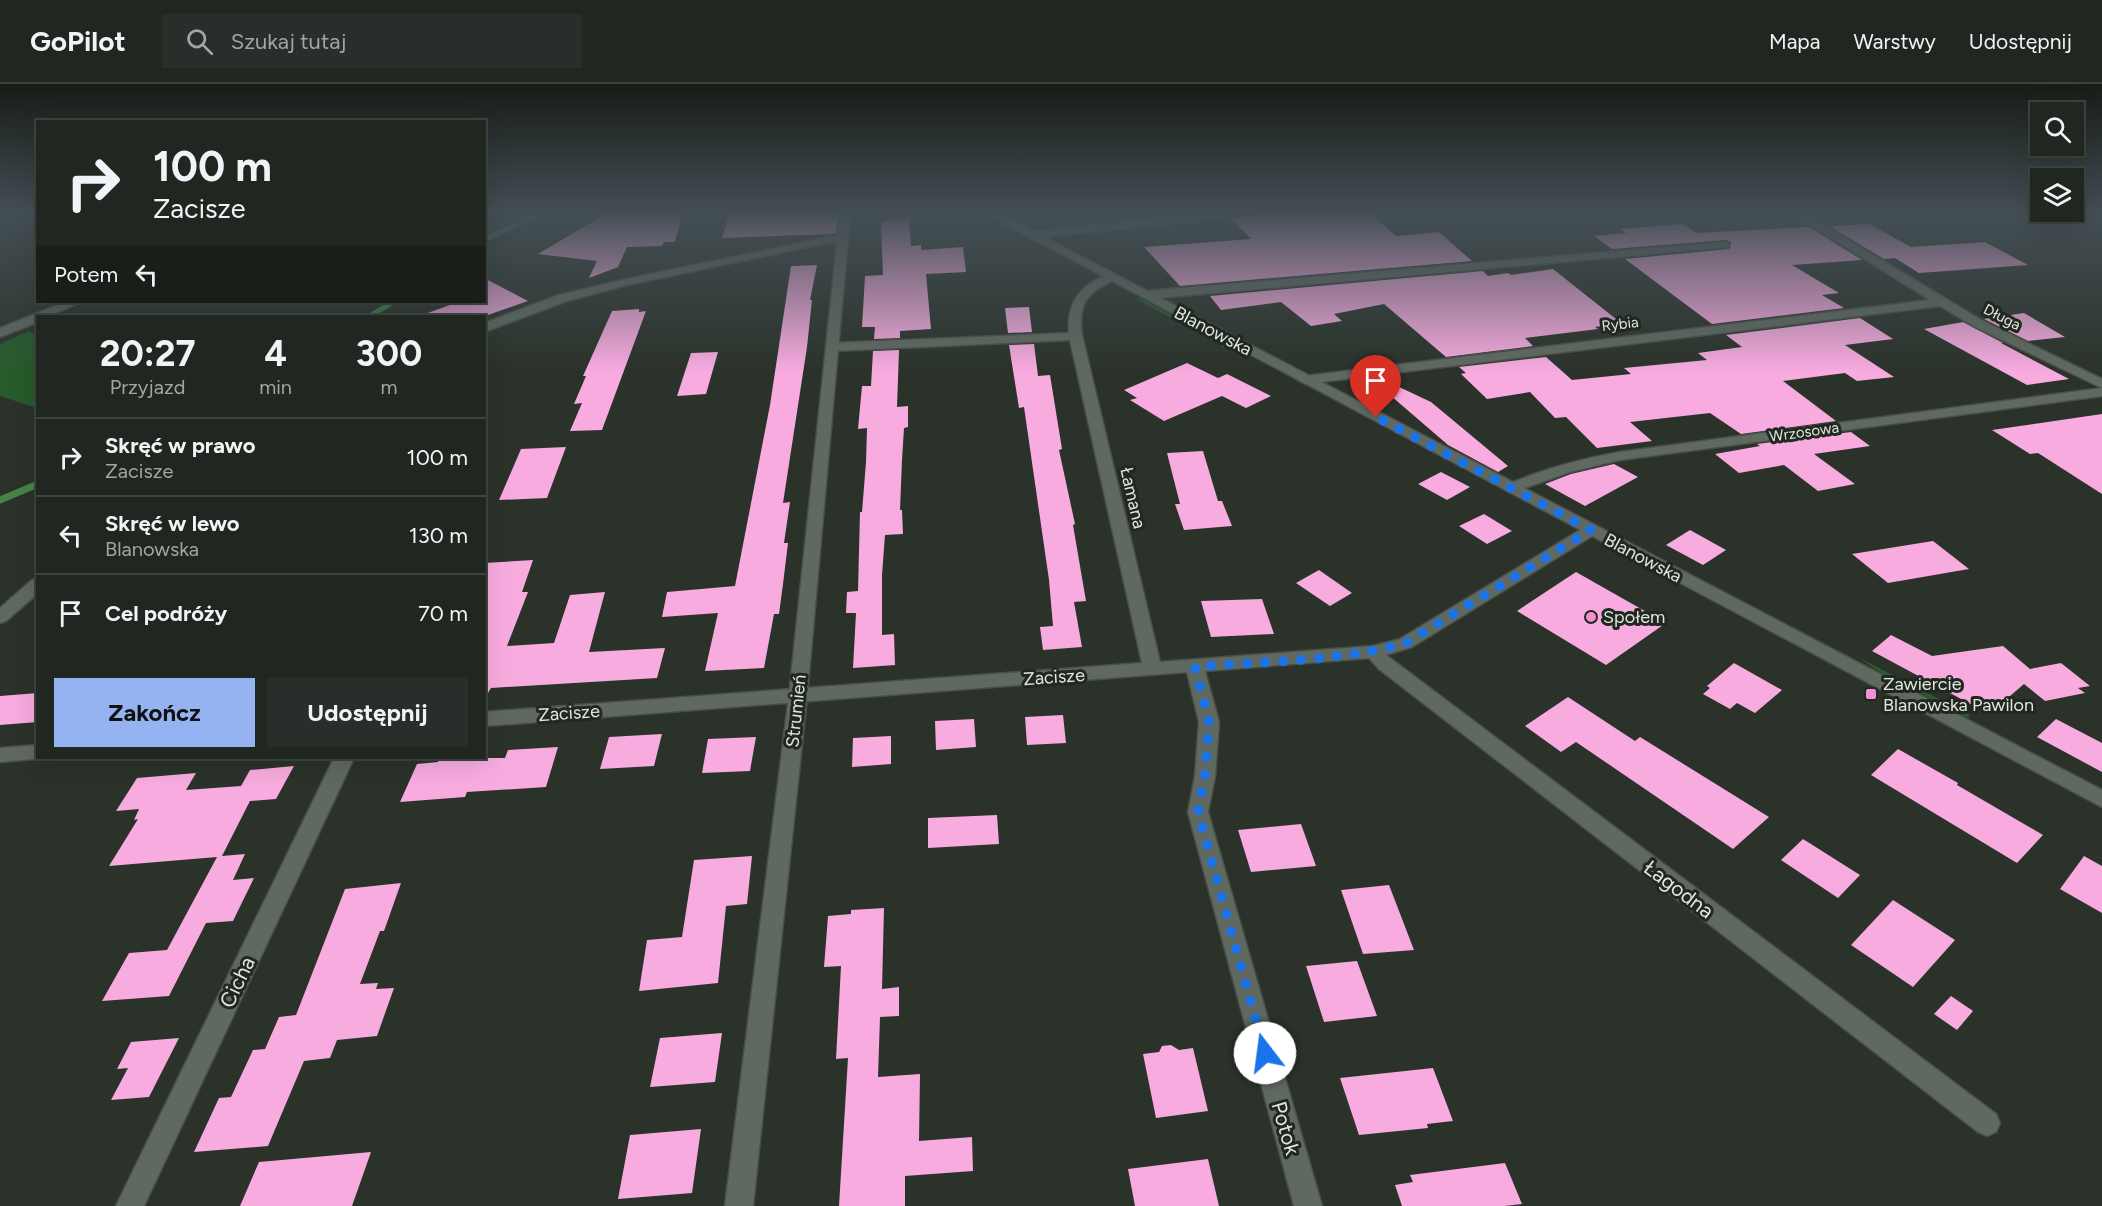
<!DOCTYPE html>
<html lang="pl">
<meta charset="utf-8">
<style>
body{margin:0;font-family:Figtree,sans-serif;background:#282e29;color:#f1f3f6;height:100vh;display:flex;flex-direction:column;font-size:22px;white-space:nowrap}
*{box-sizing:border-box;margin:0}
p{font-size:20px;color:#a2a5a5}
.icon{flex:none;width:33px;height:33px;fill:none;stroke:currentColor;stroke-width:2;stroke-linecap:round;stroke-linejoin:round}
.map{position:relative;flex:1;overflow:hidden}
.drawer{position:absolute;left:36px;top:231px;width:450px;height:444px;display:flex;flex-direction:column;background:#202620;border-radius:0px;box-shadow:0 6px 24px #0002,0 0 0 2px #3d433e}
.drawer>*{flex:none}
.guide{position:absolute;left:36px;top:36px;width:450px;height:183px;border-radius:0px;box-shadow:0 6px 24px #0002,0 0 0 2px #3d433e;background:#202620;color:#f1f3f6;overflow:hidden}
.fabs{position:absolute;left:2030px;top:18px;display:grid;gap:12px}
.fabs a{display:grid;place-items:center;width:54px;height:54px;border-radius:0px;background:#202620;box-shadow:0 6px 24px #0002,0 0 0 2px #3d433e;font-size:30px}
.pin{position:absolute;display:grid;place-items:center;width:51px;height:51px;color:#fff;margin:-62px -26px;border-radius:50% 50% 50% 0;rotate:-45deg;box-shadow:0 0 6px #0007}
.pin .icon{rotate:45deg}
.me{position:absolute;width:66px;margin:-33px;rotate:345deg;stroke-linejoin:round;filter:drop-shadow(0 0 4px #0008)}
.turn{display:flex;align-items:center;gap:21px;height:126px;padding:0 18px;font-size:27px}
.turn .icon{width:78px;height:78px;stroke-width:2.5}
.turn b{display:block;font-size:42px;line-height:51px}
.then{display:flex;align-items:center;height:57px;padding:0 18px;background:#0003;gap:12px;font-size:22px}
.eta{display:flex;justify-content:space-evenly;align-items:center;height:102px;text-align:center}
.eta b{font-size:36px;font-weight:700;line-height:42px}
.primary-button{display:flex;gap:12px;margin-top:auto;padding:12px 18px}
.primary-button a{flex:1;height:69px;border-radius:0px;background:#95b2f1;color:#111;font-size:24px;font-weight:700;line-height:69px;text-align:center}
.primary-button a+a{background:#282e29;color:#f1f3f6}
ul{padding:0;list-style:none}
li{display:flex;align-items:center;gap:18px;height:78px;padding:0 18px;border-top:2px solid #3d433e}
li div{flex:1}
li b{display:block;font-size:22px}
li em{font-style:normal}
header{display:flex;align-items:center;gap:36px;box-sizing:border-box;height:84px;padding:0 30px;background:#202620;border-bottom:2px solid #3d433e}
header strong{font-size:28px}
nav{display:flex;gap:33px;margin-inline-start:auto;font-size:21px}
.search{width:420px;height:54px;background:#282e29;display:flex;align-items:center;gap:15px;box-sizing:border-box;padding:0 21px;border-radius:0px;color:#a2a5a5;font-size:22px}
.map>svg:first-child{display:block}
</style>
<header>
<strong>GoPilot</strong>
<div class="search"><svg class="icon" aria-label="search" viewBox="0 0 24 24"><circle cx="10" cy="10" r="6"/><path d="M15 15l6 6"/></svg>Szukaj tutaj</div>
<nav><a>Mapa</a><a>Warstwy</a><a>Udostępnij</a></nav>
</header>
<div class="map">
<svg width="2102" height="1122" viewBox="0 0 2102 1122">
<rect width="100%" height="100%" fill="#2a322a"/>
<path fill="#265b2b" d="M 1140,214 L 1243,269 L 1239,271 L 1136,215 Z
M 29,247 L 37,253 L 37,324 L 0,312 L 0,260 Z
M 1856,572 L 1970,631 L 1968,634 L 1881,589 Z"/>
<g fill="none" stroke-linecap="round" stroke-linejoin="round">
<path stroke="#458449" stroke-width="5" d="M 484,156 L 537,131
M 370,232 L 393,218"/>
<path stroke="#458449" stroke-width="7" d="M 0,416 L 38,400"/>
</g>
<path fill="#f7abdf" d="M 604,131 L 682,131 L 675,158 L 664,158 L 662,162 L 627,163 L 618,183 L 589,194 L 597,177 L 538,170 Z
M 729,131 L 838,131 L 836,149 L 831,150 L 722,154 Z
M 1261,131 L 1372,131 L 1396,152 L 1439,148 L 1472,177 L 1180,202 L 1144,163 L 1251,155 L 1231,134 Z
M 909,135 L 911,162 L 921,161 L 921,166 L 963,163 L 966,188 L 926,190 L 931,245 L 900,247 L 900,254 L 874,255 L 875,243 L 862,243 L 865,192 L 883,191 L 881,137 Z
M 1683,140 L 1696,149 L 1809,143 L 1862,176 L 1792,181 L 1839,209 L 1822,211 L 1844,224 L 1712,240 L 1625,175 L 1729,165 L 1731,158 L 1725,156 L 1612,165 L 1594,152 L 1626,149 L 1620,145 Z
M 1869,140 L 1911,163 L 1985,158 L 2028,181 L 1919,189 L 1895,174 L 1884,175 L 1829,142 Z
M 817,181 L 810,216 L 812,216 L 807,263 L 783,419 L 790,418 L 784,459 L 788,459 L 783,500 L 779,530 L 774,530 L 764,584 L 705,587 L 718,529 L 662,533 L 667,508 L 735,502 L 770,321 L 791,182 Z
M 1553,185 L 1621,239 L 1595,243 L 1598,245 L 1525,254 L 1533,262 L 1446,273 L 1384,220 L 1334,230 L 1342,237 L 1311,242 L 1281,218 L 1221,226 L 1210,212 L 1483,187 L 1488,192 L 1508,189 L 1511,191 Z
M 484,194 L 528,217 L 485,232 L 425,232 L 425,230 L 458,218 L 484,218 Z
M 1029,223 L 1032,248 L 1008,249 L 1005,224 Z
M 639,225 L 639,228 L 646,227 L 602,346 L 570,347 L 582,319 L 574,320 L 586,292 L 583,292 L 612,227 Z
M 2024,229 L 2065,253 L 2028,257 L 1984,235 Z
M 1860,234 L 1893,255 L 1845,261 L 1894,293 L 1857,297 L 1845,289 L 1783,297 L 1836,337 L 1741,350 L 1710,329 L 1630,338 L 1652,357 L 1597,364 L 1566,333 L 1555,334 L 1530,308 L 1487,315 L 1461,290 L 1466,289 L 1459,283 L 1546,273 L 1572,296 L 1631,290 L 1624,284 L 1707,276 L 1698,269 L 1742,263 L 1726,251 Z
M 1963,238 L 2003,259 L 2001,259 L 2069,295 L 2027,301 L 1924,245 Z
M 1034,260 L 1038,292 L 1050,291 L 1062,365 L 1059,366 L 1075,440 L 1073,441 L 1086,517 L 1074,518 L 1082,563 L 1043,566 L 1040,543 L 1053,542 L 1049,496 L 1024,323 L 1019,324 L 1009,261 Z
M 899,266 L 897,323 L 908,322 L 908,343 L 904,344 L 902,376 L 900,426 L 902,426 L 903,450 L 885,451 L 882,491 L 882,551 L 894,550 L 895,581 L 853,584 L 856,529 L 846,529 L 847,508 L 858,507 L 860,428 L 862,428 L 866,378 L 867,344 L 858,345 L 862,302 L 871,302 L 873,267 Z
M 718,268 L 706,310 L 677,312 L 691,269 Z
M 1187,279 L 1218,294 L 1227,290 L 1271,312 L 1246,324 L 1222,312 L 1164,337 L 1130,316 L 1137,314 L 1124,306 Z
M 1380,294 L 1431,318 L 1508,382 L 1498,388 L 1448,361 L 1376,299 Z
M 2102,330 L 2102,410 L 2038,369 L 2030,370 L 1992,346 Z
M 1851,348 L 1870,362 L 1814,370 L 1855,400 L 1818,407 L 1784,381 L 1739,389 L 1715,370 L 1760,362 L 1757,360 Z
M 566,363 L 547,414 L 499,416 L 521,365 Z
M 1203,367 L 1218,417 L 1222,417 L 1232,442 L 1184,446 L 1175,420 L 1180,420 L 1167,369 Z
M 1614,380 L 1638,393 L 1585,422 L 1545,400 L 1571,390 Z
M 1441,388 L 1470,403 L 1447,416 L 1418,400 Z
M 1484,430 L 1512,447 L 1487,460 L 1459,442 Z
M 1690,446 L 1726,466 L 1703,481 L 1666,461 Z
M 1933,457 L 1969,485 L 1888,499 L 1852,470 Z
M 533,476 L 522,508 L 528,508 L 507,562 L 554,559 L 570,511 L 605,508 L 589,568 L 665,564 L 657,594 L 491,604 L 484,616 L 484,479 Z
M 1319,486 L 1352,509 L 1330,522 L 1296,499 Z
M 1576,488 L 1666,539 L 1606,581 L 1517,527 Z
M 1262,515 L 1274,550 L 1211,553 L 1201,517 Z
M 1891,551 L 1932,572 L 2003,562 L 2030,585 L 2061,579 L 2090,602 L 2078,604 L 2085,609 L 2045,617 L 2024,600 L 1989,630 L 1872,567 Z
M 1734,579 L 1782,606 L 1755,629 L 1737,619 L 1730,625 L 1703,610 L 1710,604 L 1707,602 Z
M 38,609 L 38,638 L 0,641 L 0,612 Z
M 1568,613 L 1635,657 L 1640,653 L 1769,733 L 1733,765 L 1576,658 L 1561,668 L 1525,642 Z
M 1063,631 L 1066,659 L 1027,661 L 1025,633 Z
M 974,635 L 976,663 L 936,666 L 935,637 Z
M 2056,635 L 2102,659 L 2102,688 L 2037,653 Z
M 662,650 L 654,682 L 600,685 L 609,653 Z
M 891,652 L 891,680 L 852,683 L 853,654 Z
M 756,653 L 750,687 L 702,689 L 708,655 Z
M 558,663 L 546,703 L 467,708 L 465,713 L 400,718 L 417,680 L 438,678 L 440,674 L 505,674 L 508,666 Z
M 1898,665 L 1958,699 L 1957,701 L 2043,751 L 2017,779 L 1871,691 Z
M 294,682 L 276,715 L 250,717 L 222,772 L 245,770 L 233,796 L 254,794 L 233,837 L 206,839 L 169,912 L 102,917 L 129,869 L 167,866 L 217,773 L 109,782 L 138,735 L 134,736 L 139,725 L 116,727 L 137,694 L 196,689 L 186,706 L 241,702 L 250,686 Z
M 997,731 L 999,760 L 928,764 L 928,734 Z
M 1301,740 L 1316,782 L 1251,788 L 1238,746 Z
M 1803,755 L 1860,791 L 1838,814 L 1781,776 Z
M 752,772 L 747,820 L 726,822 L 718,899 L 639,907 L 647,856 L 682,853 L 694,776 Z
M 2084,772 L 2102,782 L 2102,829 L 2060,805 Z
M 401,799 L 384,847 L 380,847 L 360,900 L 378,899 L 376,905 L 394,904 L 377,952 L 337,956 L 330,974 L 304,977 L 268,1062 L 194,1068 L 219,1014 L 231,1013 L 253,966 L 265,965 L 279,933 L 296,931 L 345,805 Z
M 1389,801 L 1414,866 L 1363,870 L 1341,806 Z
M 1893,816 L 1955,856 L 1913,903 L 1851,861 Z
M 884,824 L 882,905 L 899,903 L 899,932 L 880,933 L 878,993 L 920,990 L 919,1057 L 972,1053 L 973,1087 L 905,1092 L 905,1122 L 839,1122 L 848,974 L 836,975 L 841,882 L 824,883 L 828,832 L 851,830 L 851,826 Z
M 1357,877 L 1377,932 L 1324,938 L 1306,882 Z
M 1951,912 L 1973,927 L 1957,946 L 1934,930 Z
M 722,949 L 715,998 L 650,1003 L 660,954 Z
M 179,954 L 149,1013 L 111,1016 L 128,984 L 117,985 L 131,958 Z
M 1171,961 L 1179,966 L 1193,964 L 1208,1027 L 1156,1034 L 1143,970 L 1159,968 L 1162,962 Z
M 1433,984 L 1453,1037 L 1427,1040 L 1428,1044 L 1359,1051 L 1340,994 Z
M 701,1045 L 692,1109 L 618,1115 L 630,1051 Z
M 371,1068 L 352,1122 L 240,1122 L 259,1078 Z
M 1208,1075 L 1219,1122 L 1135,1122 L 1128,1085 Z
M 1505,1079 L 1522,1120 L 1505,1122 L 1402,1122 L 1395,1101 L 1413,1098 L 1410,1091 Z"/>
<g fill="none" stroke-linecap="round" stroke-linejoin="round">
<g stroke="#484f48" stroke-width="3">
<path id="street" d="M 1190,131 L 1228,131 L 1223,134 L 1031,154 L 1026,151 L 1031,148 Z
M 1794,131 L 1807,131 L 1983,237 L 2102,295 L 2102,312 L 1620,376 L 1570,388 L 1511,409 L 1503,404 L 1506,401 C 1543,385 1581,375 1620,368 L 2102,304 L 1975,243 L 1940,222 L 1305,300 L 1298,296 L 1305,292 L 1930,216 Z
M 843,150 L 847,151 L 847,155 L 627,201 L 567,217 L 484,248 L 484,239 L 559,211 L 622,196 Z
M 1725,158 L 1729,159 L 1729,163 L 1146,215 L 1140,211 L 1146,207 Z
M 1112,190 L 1118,193 L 1116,195 C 1087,209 1078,218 1082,251 L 1160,578 L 1373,562 L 1400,555 L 1585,443 L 1597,443 L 1599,446 L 1597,449 L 1412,563 L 1386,571 L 1996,1030 L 2000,1039 L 1996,1048 L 1987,1052 L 1978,1048 L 1379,585 L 1369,574 L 1205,587 L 1219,638 L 1215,692 L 1208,728 L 1322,1122 L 1294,1122 L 1188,728 L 1195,692 L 1199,638 L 1187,588 L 484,642 L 484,628 L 1142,579 L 1070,256 L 832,267 L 826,263 L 832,259 L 1069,249 C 1066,218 1082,198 1112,190 Z
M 38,495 L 38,509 L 6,537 L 0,539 L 0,524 L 32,496 Z
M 38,661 L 38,674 L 44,674 L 0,678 L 0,664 Z
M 334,674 L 354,674 L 144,1122 L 116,1122 Z"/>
</g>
<g stroke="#484f48" stroke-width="3">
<path id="secondary" d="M 840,131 L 850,131 L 807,612 L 753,1122 L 725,1122 L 789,612 Z
M 988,131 L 1002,131 L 2102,706 L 2102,723 Z
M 65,218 L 81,218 L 49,232 L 38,232 L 38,238 L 0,253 L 0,244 Z"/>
</g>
<use href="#street" fill="#606960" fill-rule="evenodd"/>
<use href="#secondary" fill="#606960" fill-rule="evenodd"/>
</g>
<linearGradient id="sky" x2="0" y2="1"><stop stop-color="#171c17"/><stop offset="0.45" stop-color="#444f55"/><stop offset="1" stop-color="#444f55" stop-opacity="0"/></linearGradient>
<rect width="2102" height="288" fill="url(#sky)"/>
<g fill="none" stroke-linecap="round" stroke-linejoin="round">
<path stroke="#1a73e8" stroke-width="10" stroke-dasharray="0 18" d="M 1265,969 L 1198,728 L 1205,692 L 1209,638 L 1195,583 C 1265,577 1337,578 1406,559 L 1591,446 L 1376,333"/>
</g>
<g fill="#f391d6" stroke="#202820" stroke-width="2">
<circle cx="1591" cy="533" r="6"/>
<rect x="1865" y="604" width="12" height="12" rx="3"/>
</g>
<g text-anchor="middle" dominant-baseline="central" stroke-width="6" stroke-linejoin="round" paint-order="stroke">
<g font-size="15" fill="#e0e5e0" stroke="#202820">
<text transform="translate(2002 233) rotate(27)">Długa</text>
<text transform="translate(1620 240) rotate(-7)">Rybia</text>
<text transform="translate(1804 348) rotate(-8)">Wrzosowa</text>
</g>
<g font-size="18" fill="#e0e5e0" stroke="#202820">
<text transform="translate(1213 247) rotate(28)">Blanowska</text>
<text transform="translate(1133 414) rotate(77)">Łamana</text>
<text transform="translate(1643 474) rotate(28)">Blanowska</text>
<text transform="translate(1054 593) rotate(-4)">Zacisze</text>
<text transform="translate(796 627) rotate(-84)">Strumień</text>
<text transform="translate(569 629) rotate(-4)">Zacisze</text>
</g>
<g font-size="18" fill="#e0e5e0" stroke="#202820" text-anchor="start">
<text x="1603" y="533">Społem</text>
<text x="1883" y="600">Zawiercie<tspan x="1883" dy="21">Blanowska Pawilon</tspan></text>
</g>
<g font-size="21" fill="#e0e5e0" stroke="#202820">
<text transform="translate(1679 805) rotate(37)">Łagodna</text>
<text transform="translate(237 898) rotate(-64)">Cicha</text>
<text transform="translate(1286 1044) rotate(74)">Potok</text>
</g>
</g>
</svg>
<div class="fabs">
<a><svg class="icon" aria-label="search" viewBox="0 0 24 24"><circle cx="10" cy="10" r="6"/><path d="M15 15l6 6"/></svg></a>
<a><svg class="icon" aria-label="layers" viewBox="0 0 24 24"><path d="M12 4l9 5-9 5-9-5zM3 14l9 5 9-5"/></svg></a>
</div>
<div class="pin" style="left:1376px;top:333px;background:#d93025"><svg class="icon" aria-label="arrive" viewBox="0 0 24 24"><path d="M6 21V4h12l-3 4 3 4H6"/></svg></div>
<svg class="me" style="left:1265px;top:969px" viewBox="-20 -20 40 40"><circle r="19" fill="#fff"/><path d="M0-13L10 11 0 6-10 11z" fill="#1a73e8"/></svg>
<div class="guide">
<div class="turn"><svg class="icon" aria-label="right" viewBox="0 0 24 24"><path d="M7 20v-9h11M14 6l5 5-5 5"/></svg><div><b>100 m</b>Zacisze</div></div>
<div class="then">Potem<svg class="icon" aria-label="left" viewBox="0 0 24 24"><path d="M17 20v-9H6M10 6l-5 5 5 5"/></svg></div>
</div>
<section class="drawer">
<div class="eta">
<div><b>20:27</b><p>Przyjazd</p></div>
<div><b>4</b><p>min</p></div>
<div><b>300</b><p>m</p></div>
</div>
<ul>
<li><svg class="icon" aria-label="right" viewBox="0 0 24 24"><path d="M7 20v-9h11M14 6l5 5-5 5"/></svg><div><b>Skręć w prawo</b><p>Zacisze</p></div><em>100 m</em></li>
<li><svg class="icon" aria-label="left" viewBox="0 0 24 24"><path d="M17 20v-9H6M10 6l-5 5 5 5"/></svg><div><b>Skręć w lewo</b><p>Blanowska</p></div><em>130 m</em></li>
<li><svg class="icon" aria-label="arrive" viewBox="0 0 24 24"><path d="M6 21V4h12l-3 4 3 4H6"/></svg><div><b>Cel podróży</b></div><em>70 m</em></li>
</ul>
<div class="primary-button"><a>Zakończ</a><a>Udostępnij</a></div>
</section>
</div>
